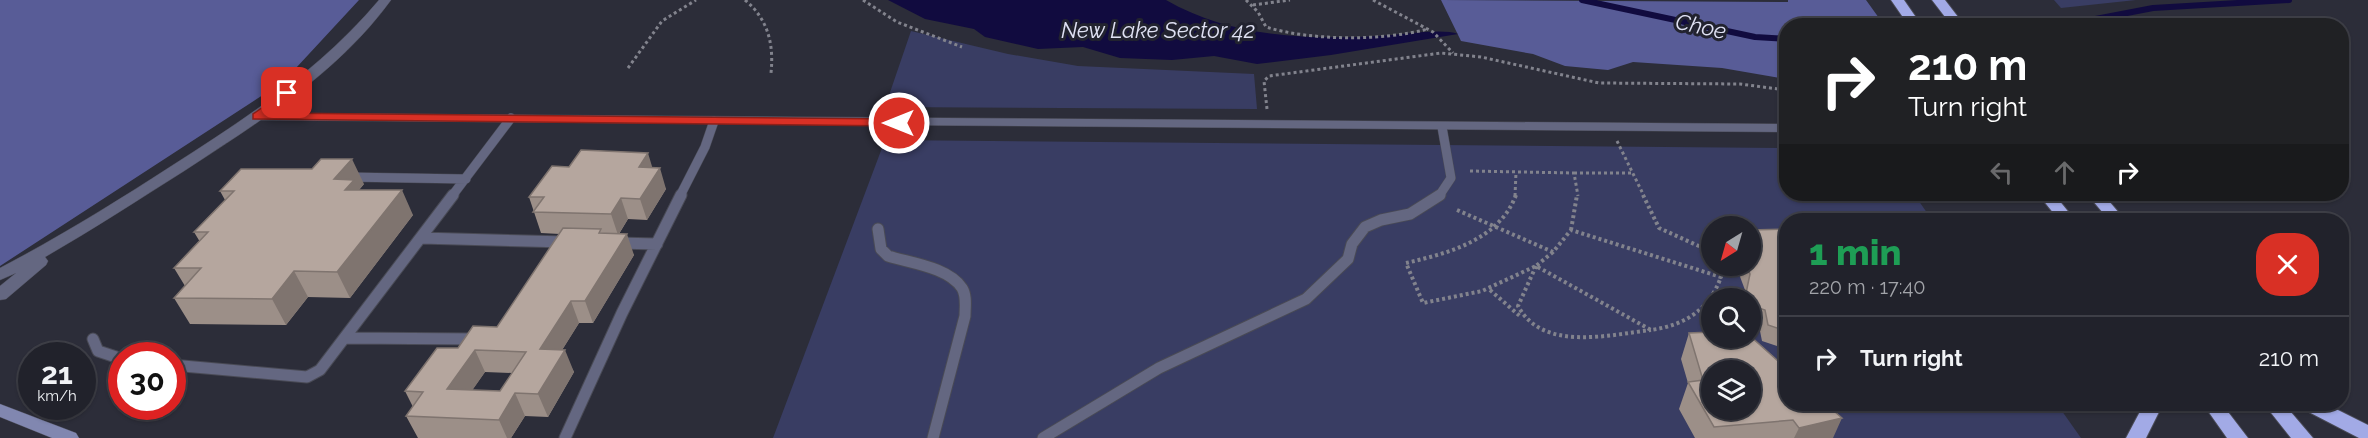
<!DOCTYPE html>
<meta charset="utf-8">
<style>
body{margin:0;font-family:Raleway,sans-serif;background:#292a33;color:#f1f3f6;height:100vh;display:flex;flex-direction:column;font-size:22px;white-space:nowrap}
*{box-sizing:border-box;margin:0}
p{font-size:20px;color:#a2a4a9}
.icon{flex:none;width:33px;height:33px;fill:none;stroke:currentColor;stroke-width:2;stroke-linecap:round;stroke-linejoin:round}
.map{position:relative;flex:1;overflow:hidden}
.side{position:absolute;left:1779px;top:213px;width:570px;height:198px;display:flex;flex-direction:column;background:#21222b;border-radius:24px;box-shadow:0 2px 4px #0004,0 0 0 2px #3e3f47}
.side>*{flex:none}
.top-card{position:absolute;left:1779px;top:18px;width:570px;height:183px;border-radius:24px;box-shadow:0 2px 4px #0004,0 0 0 2px #3e3f47;background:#202124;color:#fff;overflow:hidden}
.needle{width:39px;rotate:217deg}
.tools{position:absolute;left:1701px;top:216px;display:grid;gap:12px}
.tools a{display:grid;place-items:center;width:60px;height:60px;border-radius:50%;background:#21222b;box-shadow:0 2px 4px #0004,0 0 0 2px #3e3f47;font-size:30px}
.speed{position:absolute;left:18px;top:342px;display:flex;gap:12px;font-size:30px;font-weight:700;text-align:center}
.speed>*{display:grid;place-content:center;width:78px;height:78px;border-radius:50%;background:#21222b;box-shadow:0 2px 4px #0004,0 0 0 2px #3e3f47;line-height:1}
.speed small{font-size:15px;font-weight:400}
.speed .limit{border:9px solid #d22;background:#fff;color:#111}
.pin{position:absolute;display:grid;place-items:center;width:51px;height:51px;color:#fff;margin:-26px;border-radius:12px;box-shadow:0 3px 9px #0006}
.me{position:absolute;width:66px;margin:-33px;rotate:270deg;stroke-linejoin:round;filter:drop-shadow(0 0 4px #0008)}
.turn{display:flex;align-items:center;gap:21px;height:126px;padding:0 30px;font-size:27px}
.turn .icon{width:78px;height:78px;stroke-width:2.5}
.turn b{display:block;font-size:42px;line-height:51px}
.lanes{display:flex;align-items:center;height:57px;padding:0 30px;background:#0003;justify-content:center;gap:30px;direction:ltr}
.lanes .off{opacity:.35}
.round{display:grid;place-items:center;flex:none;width:63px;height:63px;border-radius:24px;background:#292a33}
.headline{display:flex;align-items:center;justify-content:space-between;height:102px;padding:0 30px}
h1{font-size:36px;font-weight:800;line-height:45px;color:#1e9e55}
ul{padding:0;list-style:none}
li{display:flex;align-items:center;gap:18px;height:84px;padding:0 30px;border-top:2px solid #3e3f47}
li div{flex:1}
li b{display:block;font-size:22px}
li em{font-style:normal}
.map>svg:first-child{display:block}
</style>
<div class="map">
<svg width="2368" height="438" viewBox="0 0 2368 438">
<rect width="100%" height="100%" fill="#2c2d39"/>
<path fill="#393d63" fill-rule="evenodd" d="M 2054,0 L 2136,0 L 2061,8 Z
M 911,31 L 1008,54 L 1078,66 L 1254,74 L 1257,109 L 885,107 Z
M 885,140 L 1786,148 L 1786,194 L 1914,194 L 1932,220 L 1786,220 L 1786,404 L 2057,404 L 2081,438 L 773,438 ZM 1712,226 L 1750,226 L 1750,266 L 1712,266 ZM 1712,298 L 1750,298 L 1750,338 L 1712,338 ZM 1712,370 L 1750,370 L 1750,410 L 1712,410 Z"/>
<path fill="#585c97" d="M 0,0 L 359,0 L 283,82 L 0,266 Z
M 1441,0 L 1788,2 L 1788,0 L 1866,0 L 1884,25 L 1786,26 L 1786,79 L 1722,68 L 1633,62 L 1608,70 L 1565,66 L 1533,54 L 1461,41 Z"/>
<path fill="#110b3f" d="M 888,0 L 1166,0 C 1230,37 1307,40 1380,36 C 1400,35 1442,28 1458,34 L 1331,55 L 1257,64 L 1214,56 L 1172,60 L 1120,58 L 1083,47 L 1038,49 L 985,37 L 974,29 L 925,19 Z"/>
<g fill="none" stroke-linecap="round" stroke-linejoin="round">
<path stroke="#110b3f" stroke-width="6" d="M 1582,0 L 1755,37 L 1786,39
M 2059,26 L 2153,8 L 2289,0"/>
<g stroke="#494a55" stroke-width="10">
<path id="service-far1" d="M 346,177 L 466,179
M 452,196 L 511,118
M 680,196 L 705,147 L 714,121
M 1439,196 L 1451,178 L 1442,127"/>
</g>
<g stroke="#494a55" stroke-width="13">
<path id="service" d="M 878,229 L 881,249 L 888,256 C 910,263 948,267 962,288 C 967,296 965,307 965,316 L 933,438
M 421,238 L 566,242
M 618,243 L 657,244
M 346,338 L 478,339
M 93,339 L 98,351 L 122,359
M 172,365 L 307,377 L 320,370 L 453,195
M 565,438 L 622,313 L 681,195
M 1043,438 L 1159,368 L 1306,299 L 1348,259 L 1352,244 L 1365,227 L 1381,220 L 1410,214 L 1440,195"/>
</g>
<g stroke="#494a55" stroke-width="1">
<path id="minor" d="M 257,113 L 1786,124 L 1786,132 L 252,120 L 250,117 Z"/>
</g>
<g stroke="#494a55" stroke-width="1">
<path id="tertiary" d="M 379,0 L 391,0 C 338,73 259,122 184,171 C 138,200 92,230 45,257 L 48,261 L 46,265 L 6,299 L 0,300 L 0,286 L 16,273 L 0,280 L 0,268 C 59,237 116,202 173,165 C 248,117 321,69 379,0 Z"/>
</g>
<g stroke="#494a55" stroke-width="1">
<path id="secondary" d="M 0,404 L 76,433 L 79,438 L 52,438 L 0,417 Z"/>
</g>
<g stroke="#494a55" stroke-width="2">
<path id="trunk" d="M 1891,0 L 1904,0 L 1922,26 L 1909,26 Z
M 1932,0 L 1945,0 L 1965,26 L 1952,26 Z
M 2038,194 L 2054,194 L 2075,220 L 2059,220 Z
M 2087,194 L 2103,194 L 2125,220 L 2109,220 Z
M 2144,404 L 2163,404 L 2146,438 L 2126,438 Z
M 2203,404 L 2222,404 L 2248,438 L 2227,438 Z
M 2264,404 L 2284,404 L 2313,438 L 2291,438 Z
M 2301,404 L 2326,404 L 2368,425 L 2368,438 L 2359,438 L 2303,409 Z"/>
</g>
<path stroke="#82838d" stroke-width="3" stroke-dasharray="3 3" stroke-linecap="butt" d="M 745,0 C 768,19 774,44 771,73
M 863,0 L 897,22 L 962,47
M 1246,0 L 1258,12 L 1266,27 C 1312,41 1382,41 1428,29
M 1373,0 L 1433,32 L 1453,53
M 1253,5 L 1290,0
M 628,68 L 662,21 L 696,0
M 1267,109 L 1264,81 L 1269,76 L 1441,53 L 1481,57 L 1599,83 L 1740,84 L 1786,90
M 1617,141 L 1644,196
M 1470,171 L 1574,173 L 1578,196
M 1574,173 L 1631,173
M 1515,196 L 1516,172"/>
<path stroke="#82838d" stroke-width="4" stroke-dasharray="3 3" stroke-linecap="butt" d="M 1516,195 C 1499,240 1449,253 1406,263 L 1423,303 L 1482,291 L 1536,266
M 1643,195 L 1659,228 L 1712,252
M 1457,210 L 1553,252 L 1571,230 L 1721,277 L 1720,266
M 1571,230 L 1577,195
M 1553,252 L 1536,266 L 1651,330 C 1685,325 1709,310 1721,277
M 1536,266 L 1518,306 C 1543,352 1608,335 1651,330
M 1490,290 L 1521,317"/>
<use href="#service-far1" stroke="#646781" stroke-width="9"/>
<use href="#service" stroke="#646781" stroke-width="11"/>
<use href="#minor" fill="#646781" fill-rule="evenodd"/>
<use href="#tertiary" fill="#646781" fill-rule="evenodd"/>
<use href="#secondary" fill="#8187b0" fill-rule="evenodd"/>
<use href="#trunk" fill="#a2aae6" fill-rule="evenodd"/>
</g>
<path fill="#9c8f88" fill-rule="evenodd" d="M 653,168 L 666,189 L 647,220 L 628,219 L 619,234 L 634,255 L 593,323 L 579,323 L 562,350 L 574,372 L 548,417 L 525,416 L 511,438 L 418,438 L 406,416 L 413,407 L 405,391 L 458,348 L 497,327 L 560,234 L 541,233 L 529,197 ZM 485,372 L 512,373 L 500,391 L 472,390 Z
M 364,184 L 359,190 L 413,215 L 350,298 L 308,297 L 286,325 L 190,324 L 174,298 L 185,286 L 174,268 L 200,242 L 194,232 L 225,200 L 220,191 Z
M 1786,229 L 1786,349 L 1762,341 L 1759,326 L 1750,323 L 1750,298 L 1743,298 L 1745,290 L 1736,266 L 1750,266 L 1750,230 Z
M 1689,333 L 1833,438 L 1695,438 L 1679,409 L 1688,383 L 1681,359 Z"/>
<path fill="#7f746f" d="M 648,153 L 654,173 L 639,167 Z
M 352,159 L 364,184 L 350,200 L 334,179 Z
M 660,168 L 666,189 L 647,220 L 640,199 Z
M 402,190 L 413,215 L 350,298 L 337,272 Z
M 621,198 L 628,219 L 618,235 L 611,214 Z
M 627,234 L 634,255 L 593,323 L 585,301 Z
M 294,271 L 308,297 L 286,325 L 272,299 Z
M 571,301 L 579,323 L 549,371 L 540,349 Z
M 475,350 L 485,372 L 458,411 L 447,389 Z
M 565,350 L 574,372 L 548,417 L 538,394 Z
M 515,393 L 525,416 L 511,438 L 507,438 L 499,420 Z
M 1842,418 L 1833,438 L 1794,438 L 1799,428 Z"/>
<path fill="#b5a69e" stroke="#7f746f" stroke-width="1.5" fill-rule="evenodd" d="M 581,150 L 648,153 L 639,167 L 660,168 L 640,199 L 621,198 L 611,214 L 533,212 L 544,197 L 529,197 L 552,166 L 569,167 Z
M 321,159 L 352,159 L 334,179 L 354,180 L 345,190 L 402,190 L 337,272 L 294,271 L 272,299 L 174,298 L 201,268 L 174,268 L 208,232 L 194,232 L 234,191 L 220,191 L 241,169 L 312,169 Z
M 563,228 L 601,229 L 599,233 L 627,234 L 585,301 L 571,301 L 540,349 L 565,350 L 538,394 L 515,393 L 499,420 L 406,416 L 423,392 L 405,391 L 437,348 L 458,348 L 473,326 L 497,327 ZM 475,350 L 526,352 L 500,391 L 447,389 Z
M 1786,229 L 1786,331 L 1768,325 L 1765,310 L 1750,305 L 1750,298 L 1745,298 L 1750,274 L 1747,266 L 1750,266 L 1750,248 L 1758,248 L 1750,235 L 1750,230 Z
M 1712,332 L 1712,338 L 1750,338 L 1750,336 L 1786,368 L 1786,404 L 1826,404 L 1842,418 L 1799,428 L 1793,420 L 1714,427 L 1688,382 L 1703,380 L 1689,333 ZM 1712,370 L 1750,370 L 1750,410 L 1712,410 Z"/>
<path fill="#d93025" stroke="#8d1f18" stroke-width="1.5" d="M 287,90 L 291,91 L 291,96 L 269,113 L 899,119 L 905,123 L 899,126 L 253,119 L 253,114 Z"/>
<g text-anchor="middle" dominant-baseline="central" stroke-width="6" stroke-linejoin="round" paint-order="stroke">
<g font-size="22" font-style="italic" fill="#dfe1f3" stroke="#22232f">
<text transform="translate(1701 26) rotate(12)">Choe</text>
<text x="1158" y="30">New Lake Sector 42</text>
</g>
</g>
</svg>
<div class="tools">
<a><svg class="needle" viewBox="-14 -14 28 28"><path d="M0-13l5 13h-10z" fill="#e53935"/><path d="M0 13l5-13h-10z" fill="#a2a4a9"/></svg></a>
<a><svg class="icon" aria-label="search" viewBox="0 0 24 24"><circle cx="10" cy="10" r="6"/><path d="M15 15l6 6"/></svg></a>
<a><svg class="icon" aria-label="layers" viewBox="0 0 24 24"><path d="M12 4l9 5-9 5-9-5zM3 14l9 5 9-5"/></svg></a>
</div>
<div class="speed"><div>21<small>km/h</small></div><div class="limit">30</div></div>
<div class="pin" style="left:287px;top:93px;background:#d93025"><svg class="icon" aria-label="arrive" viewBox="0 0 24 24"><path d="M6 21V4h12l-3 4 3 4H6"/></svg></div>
<svg class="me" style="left:899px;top:123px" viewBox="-20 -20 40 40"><circle r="17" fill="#d93025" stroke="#fff" stroke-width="3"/><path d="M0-11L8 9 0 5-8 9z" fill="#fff"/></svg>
<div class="top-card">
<div class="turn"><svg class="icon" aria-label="right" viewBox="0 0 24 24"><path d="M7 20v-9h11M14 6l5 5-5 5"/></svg><div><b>210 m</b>Turn right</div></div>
<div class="lanes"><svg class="icon off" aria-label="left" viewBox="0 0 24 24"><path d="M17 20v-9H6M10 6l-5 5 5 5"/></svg><svg class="icon off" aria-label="ahead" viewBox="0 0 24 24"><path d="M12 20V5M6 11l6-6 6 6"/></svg><svg class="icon" aria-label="right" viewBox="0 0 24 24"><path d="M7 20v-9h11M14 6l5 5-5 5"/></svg></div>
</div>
<section class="side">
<div class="headline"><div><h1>1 min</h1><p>220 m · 17:40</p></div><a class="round" style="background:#d93025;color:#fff"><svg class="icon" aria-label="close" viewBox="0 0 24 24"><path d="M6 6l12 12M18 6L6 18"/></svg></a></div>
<ul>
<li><svg class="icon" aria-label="right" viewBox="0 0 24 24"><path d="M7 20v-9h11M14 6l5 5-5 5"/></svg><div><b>Turn right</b></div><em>210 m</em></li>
</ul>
</section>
</div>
